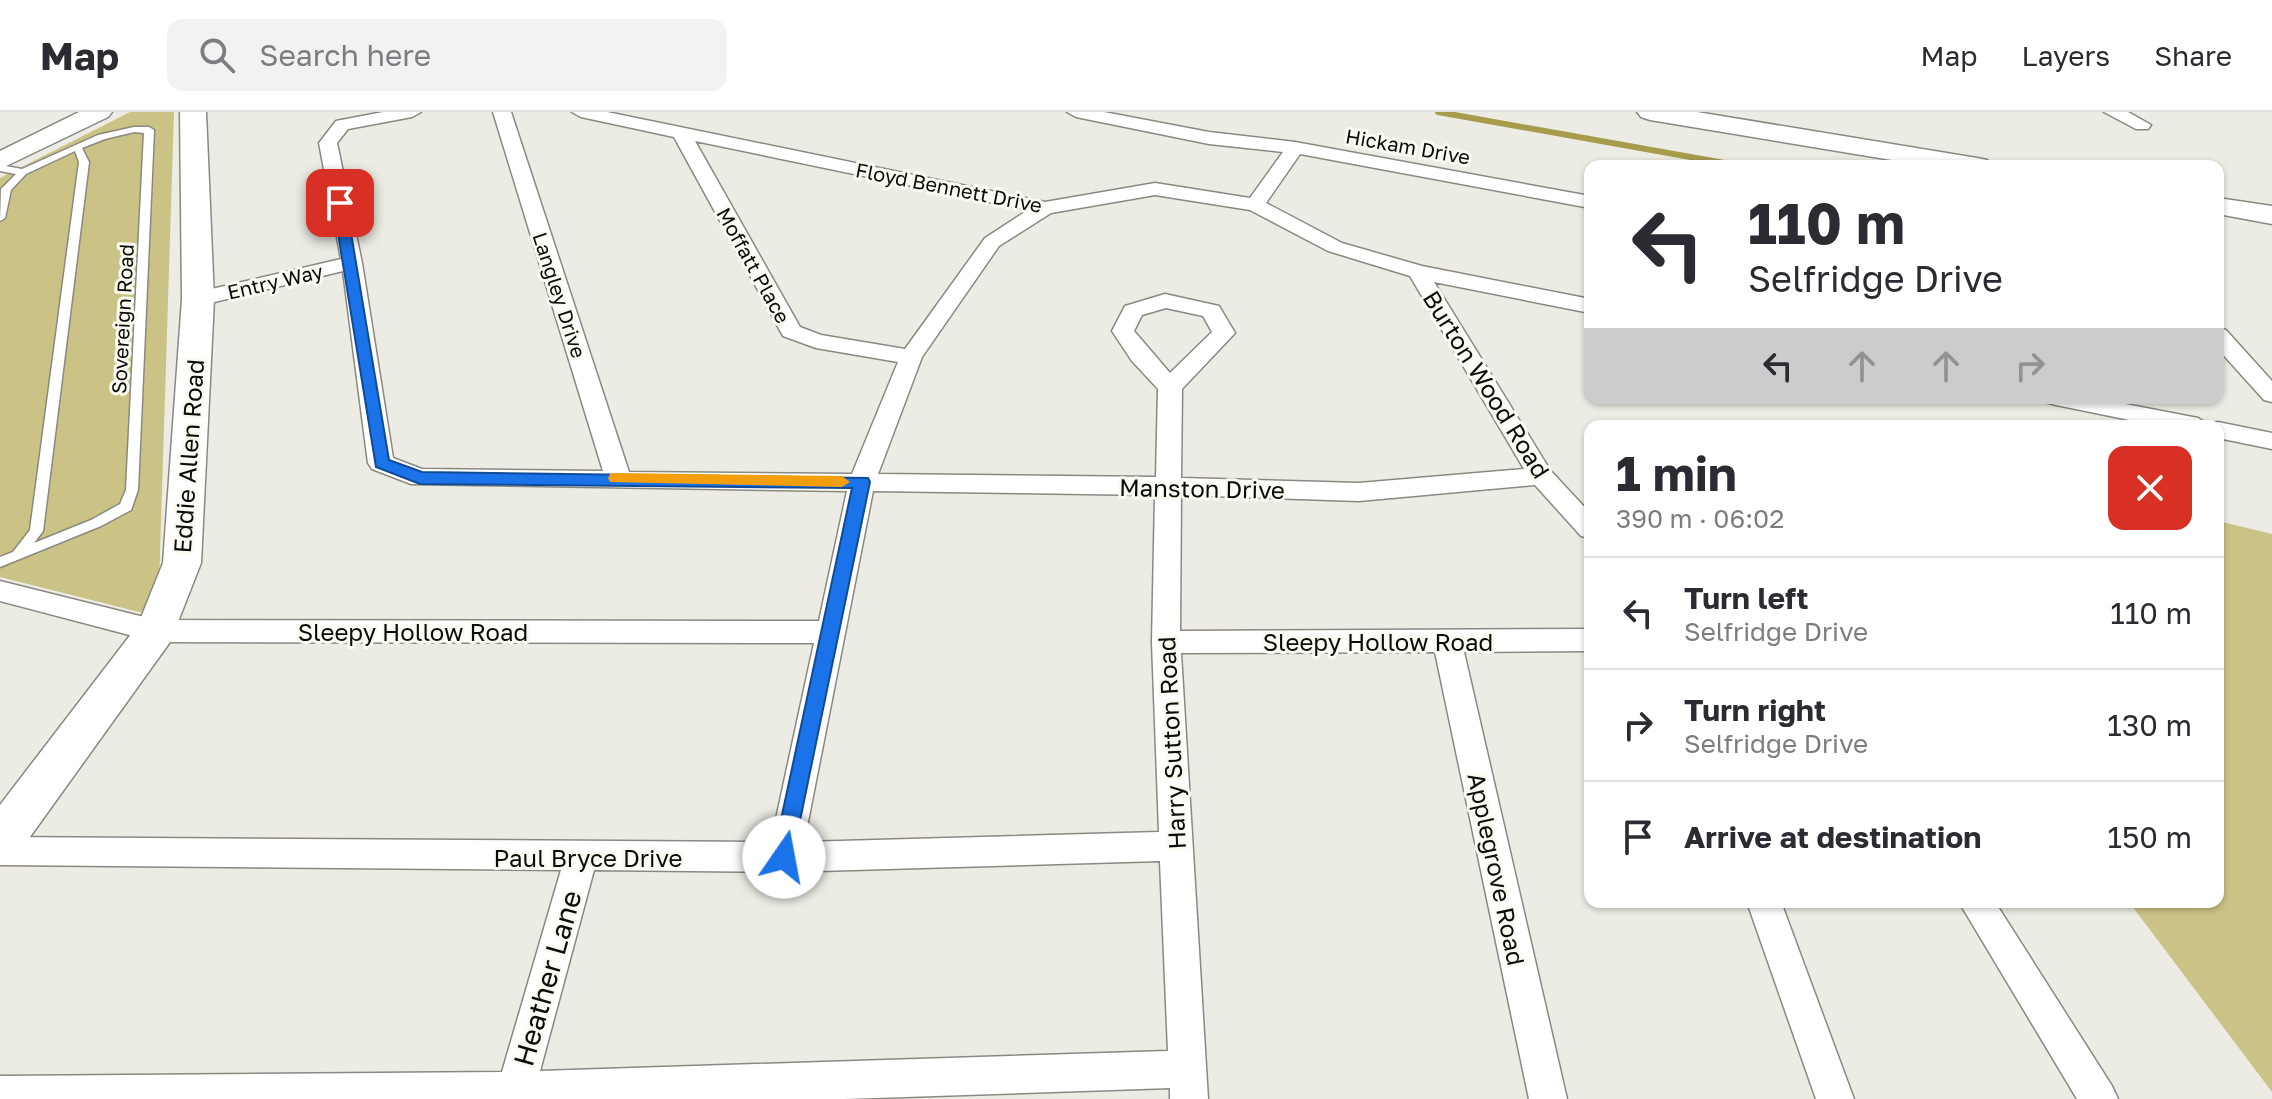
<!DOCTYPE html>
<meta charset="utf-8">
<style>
body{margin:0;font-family:"Golos Text",sans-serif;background:#f2f2f3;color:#2b2b33;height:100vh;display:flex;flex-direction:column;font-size:30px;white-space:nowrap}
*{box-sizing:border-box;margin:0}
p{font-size:26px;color:#7c7c81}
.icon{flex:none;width:44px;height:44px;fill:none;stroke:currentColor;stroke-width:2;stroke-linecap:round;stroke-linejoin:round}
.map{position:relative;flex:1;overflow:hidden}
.sheet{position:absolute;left:1584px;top:308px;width:640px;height:488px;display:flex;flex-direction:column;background:#fff;border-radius:16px;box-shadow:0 2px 6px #0004}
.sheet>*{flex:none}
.banner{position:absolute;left:1584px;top:48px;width:640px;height:244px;border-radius:16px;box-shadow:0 2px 6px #0004;background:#fff;color:#2b2b33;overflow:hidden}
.pin{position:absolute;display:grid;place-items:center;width:68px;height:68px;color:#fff;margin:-34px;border-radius:16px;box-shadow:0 4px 12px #0006}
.me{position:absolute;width:88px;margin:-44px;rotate:12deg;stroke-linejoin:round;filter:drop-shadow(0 0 6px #0008)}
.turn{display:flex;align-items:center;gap:28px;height:168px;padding:0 32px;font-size:36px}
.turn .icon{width:104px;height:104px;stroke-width:2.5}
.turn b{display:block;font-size:56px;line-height:68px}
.lanes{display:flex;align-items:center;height:76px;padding:0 32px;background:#0003;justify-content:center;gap:40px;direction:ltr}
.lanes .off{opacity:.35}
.round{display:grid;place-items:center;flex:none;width:84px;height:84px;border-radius:16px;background:#f2f2f3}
.summary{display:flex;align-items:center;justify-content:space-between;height:136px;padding:0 32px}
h1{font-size:48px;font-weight:700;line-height:60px}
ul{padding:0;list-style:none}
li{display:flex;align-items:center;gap:24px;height:112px;padding:0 32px;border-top:2px solid #e1e1e2}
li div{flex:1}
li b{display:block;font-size:30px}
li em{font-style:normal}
header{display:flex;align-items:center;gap:48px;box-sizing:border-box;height:112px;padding:0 40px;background:#fff;border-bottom:2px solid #e1e1e2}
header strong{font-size:38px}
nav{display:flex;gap:44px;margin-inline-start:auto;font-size:28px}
.search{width:560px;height:72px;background:#f2f2f3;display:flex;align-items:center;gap:20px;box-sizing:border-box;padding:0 28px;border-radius:16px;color:#7c7c81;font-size:30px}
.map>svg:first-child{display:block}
</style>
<header>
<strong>Map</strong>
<div class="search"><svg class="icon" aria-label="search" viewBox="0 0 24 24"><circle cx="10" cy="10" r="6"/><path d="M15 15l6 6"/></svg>Search here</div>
<nav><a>Map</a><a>Layers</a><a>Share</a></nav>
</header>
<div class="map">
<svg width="2272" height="987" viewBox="0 0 2272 987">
<rect width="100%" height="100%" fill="#edece4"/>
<path fill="#cbc385" d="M 130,0 L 174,0 L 159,474 L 147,502 L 0,465 L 0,66 Z
M 2218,409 L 2272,422 L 2272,980 L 2129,790 L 2218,790 Z"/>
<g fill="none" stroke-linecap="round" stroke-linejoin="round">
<path stroke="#a69c4c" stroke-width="6" d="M 1438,0 L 1741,54"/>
<g stroke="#8a8981" stroke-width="3">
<path id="lane" d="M 134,15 L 149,15 L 154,18 L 138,378 L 131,398 L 101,414 L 0,455 L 0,445 L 13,440 L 30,418 L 79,50 L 75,39 L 26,62 L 11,78 L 5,106 L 0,109 L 1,77 L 16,62 L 0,59 L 0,53 L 22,57 L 98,23 ZM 134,20 L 144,21 L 126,378 L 120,392 L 91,408 L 34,431 L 43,419 L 89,50 L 82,36 L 105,27 Z"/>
</g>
<g stroke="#8a8981" stroke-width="3">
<path id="street" d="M 383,0 L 421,0 L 412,5 L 348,17 L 337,31 L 362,151 L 393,346 L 422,357 L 603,359 L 493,0 L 511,0 L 629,360 L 852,362 L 898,250 L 816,236 L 783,224 L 674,25 L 581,5 L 572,0 L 607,0 L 1045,90 L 1155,71 L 1250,86 L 1283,40 L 1209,32 L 1076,5 L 1067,0 L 1104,0 L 1209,20 L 1295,30 L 1590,84 L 1590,96 L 1300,42 L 1266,91 L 1342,131 L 1422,154 L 1590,187 L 1590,201 L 1434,170 L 1550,358 L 1590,401 L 1590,426 L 1581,424 L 1535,373 L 1359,389 L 1181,383 L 1180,519 L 1590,517 L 1590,539 L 1464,540 L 1567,987 L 1529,987 L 1435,540 L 1181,541 L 1208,987 L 1170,987 L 1170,976 L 845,987 L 0,987 L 0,964 L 502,960 L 561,758 L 0,753 L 0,725 L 771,730 L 814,531 L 156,530 L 0,489 L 0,469 L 156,508 L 819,509 L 847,379 L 411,372 L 372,357 L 368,351 L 343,159 L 198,194 L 190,192 L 187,187 L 190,182 L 341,147 L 319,31 L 336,9 ZM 695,29 L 1028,98 L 985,126 L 905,237 L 821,223 L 800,215 ZM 1155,83 L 1250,98 L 1328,139 L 1410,164 L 1524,357 L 1359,371 L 1181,366 L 1182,277 L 1235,221 L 1219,194 L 1165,182 L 1125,194 L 1112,219 L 1132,249 L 1158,277 L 1156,365 L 878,362 L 922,245 L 999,134 L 1051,101 ZM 1166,196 L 1203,204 L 1212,220 L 1170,261 L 1134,219 L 1142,203 ZM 873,379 L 1155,383 L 1152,530 L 1159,720 L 804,730 ZM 1160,749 L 1168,939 L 540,959 L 594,758 L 784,760 Z
M 2104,0 L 2128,0 L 2151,13 L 2148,17 L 2136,17 Z
M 2218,216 L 2226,218 L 2272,269 L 2272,290 L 2264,288 L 2218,237 Z
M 2044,286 L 2094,286 L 2198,306 L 2209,313 L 2218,310 L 2272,321 L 2272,337 L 2218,326 L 2218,314 L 2159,314 L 2056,293 L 2048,291 Z
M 1747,790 L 1781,790 L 1854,987 L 1816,987 Z
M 1959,790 L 1995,790 L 2112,974 L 2118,987 L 2077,987 Z"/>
</g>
<g stroke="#8a8981" stroke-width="3">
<path id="secondary" d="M 79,0 L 112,0 L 108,5 L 0,57 L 0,39 Z
M 180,0 L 206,0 L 214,187 L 201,451 L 170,530 L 17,743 L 0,749 L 0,693 L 138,513 L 163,451 L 182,187 Z
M 1637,0 L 1697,0 L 1977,46 L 1987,48 L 1991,54 L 1928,54 L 1650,8 L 1641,5 Z
M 2218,86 L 2272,94 L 2272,112 L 2218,102 Z"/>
</g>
<use href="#lane" fill="#fff" fill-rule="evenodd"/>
<use href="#street" fill="#fff" fill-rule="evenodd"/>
<use href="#secondary" fill="#fff" fill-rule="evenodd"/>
</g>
<path fill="#1a73e8" stroke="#114b97" stroke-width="2" d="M 340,87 L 346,91 L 389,348 L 422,360 L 868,366 L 870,370 L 791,752 L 784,755 L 776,752 L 773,745 L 852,376 L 420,372 L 376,355 L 333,91 Z"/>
<path fill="#f59e0b" d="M 616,361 L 842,364 L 850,370 L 842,375 L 610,370 L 608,366 L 610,362 Z"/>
<g text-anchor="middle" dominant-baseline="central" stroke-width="6" stroke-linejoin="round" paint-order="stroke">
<g font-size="20" fill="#0c0b09" stroke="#fbfaf1">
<text transform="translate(1408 34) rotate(10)">Hickam Drive</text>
<text transform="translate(949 75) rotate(11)">Floyd Bennett Drive</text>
<text transform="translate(754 153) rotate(61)">Moffatt Place</text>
<text transform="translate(275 169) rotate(-13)">Entry Way</text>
<text transform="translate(560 183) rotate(72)">Langley Drive</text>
<text transform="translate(122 207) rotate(-87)">Sovereign Road</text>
</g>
<g font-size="24" fill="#0c0b09" stroke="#fbfaf1">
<text transform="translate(1487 272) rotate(58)">Burton Wood Road</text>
<text transform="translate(188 344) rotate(-86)">Eddie Allen Road</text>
<text transform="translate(1202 376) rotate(1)">Manston Drive</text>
<text x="413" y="519">Sleepy Hollow Road</text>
<text x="1378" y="529">Sleepy Hollow Road</text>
<text transform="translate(1171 631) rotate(-93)">Harry Sutton Road</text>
<text x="588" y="745">Paul Bryce Drive</text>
<text transform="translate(1497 757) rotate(78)">Applegrove Road</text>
</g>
<g font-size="28" fill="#0c0b09" stroke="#fbfaf1">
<text transform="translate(547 866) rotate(-74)">Heather Lane</text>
</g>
</g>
</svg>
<div class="pin" style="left:340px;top:91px;background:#d93025"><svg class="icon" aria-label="arrive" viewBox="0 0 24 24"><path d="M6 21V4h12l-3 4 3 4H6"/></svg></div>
<svg class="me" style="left:784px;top:745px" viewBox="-20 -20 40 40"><circle r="19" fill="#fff"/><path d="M0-13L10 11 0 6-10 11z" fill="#1a73e8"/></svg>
<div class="banner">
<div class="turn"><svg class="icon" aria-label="left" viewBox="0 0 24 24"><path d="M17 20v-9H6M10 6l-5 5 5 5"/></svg><div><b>110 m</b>Selfridge Drive</div></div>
<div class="lanes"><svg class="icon" aria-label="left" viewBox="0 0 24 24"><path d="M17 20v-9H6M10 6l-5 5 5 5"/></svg><svg class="icon off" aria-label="ahead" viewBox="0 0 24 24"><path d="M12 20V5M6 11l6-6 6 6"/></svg><svg class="icon off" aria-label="ahead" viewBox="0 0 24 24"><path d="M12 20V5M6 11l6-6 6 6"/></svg><svg class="icon off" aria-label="right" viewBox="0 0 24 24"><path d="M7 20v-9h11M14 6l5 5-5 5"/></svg></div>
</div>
<section class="sheet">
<div class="summary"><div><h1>1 min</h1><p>390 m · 06:02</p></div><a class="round" style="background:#d93025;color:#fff"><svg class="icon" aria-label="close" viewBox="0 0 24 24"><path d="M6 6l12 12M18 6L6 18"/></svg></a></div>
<ul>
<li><svg class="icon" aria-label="left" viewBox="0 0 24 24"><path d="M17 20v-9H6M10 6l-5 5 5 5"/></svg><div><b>Turn left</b><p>Selfridge Drive</p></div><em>110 m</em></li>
<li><svg class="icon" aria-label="right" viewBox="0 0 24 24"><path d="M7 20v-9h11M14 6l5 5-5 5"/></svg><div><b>Turn right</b><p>Selfridge Drive</p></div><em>130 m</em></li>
<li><svg class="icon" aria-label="arrive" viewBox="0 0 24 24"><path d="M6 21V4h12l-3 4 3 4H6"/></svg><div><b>Arrive at destination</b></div><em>150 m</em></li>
</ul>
</section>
</div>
